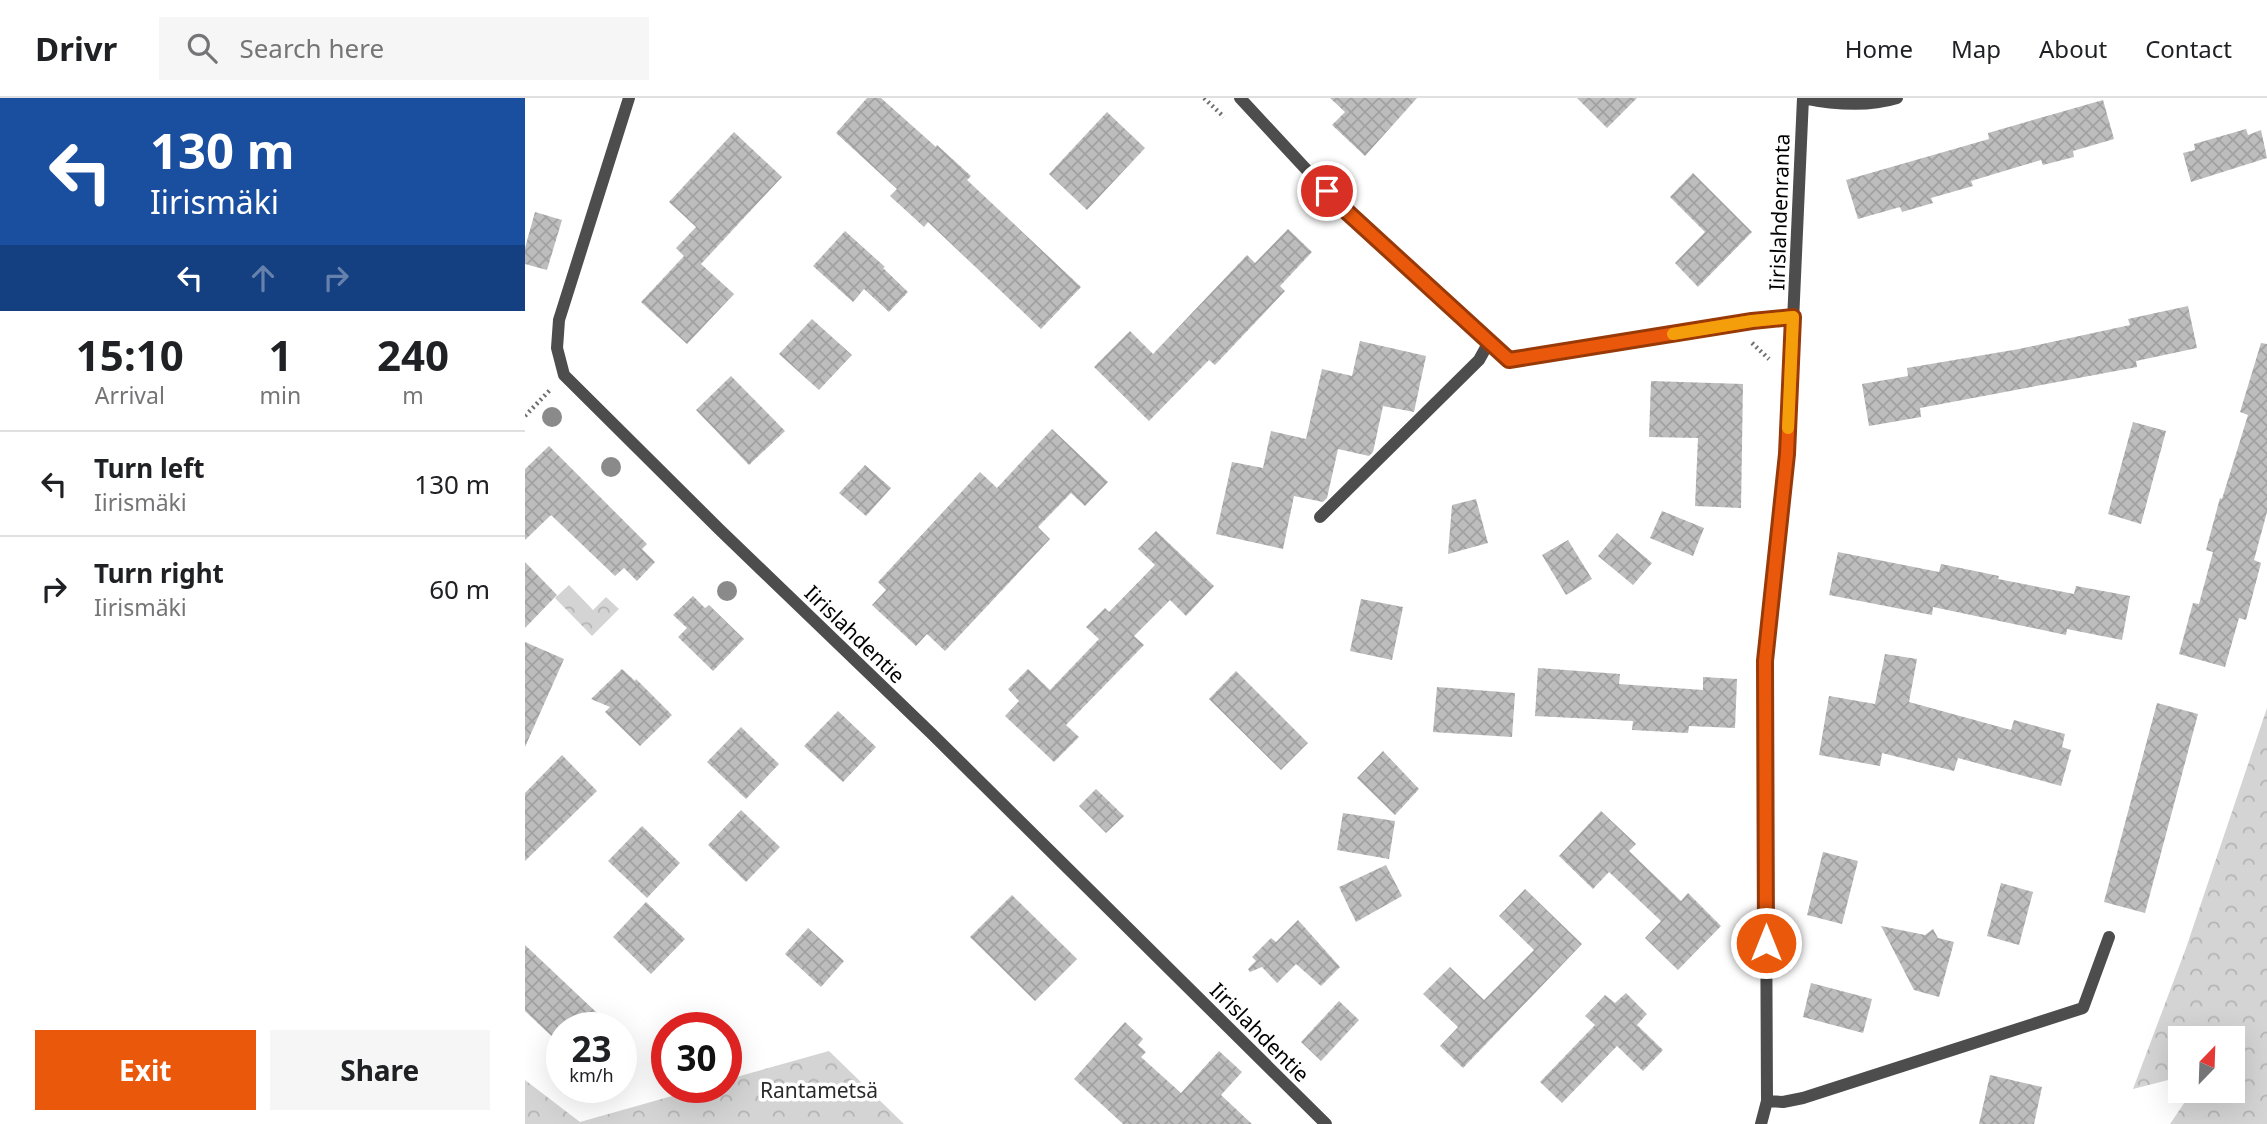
<!DOCTYPE html>
<meta charset="utf-8">
<style>
body{margin:0;font-family:"Noto Sans",sans-serif;background:#f6f6f6;color:#202124;height:100vh;display:flex;flex-direction:column;font-size:26px;white-space:nowrap}
*{box-sizing:border-box;margin:0}
p{font-size:23px;color:#757577}
.icon{flex:none;width:38px;height:38px;fill:none;stroke:currentColor;stroke-width:2;stroke-linecap:round;stroke-linejoin:round}
.map{position:relative;flex:1;overflow:hidden}
.side{display:flex;flex-direction:column;background:#fff;width:525px}
.side>*{flex:none}
.top-card{background:#1a4fa0;color:#fff;overflow:hidden}
.needle{width:46px;rotate:23deg}
.tools{position:absolute;left:1643px;top:928px;display:grid;gap:14px}
.tools a{display:grid;place-items:center;width:77px;height:77px;border-radius:0px;background:#fff;box-shadow:0 7px 28px #0002;font-size:35px}
.speed{position:absolute;left:21px;top:914px;display:flex;gap:14px;font-size:35px;font-weight:700;text-align:center}
.speed>*{display:grid;place-content:center;width:91px;height:91px;border-radius:50%;background:#fff;box-shadow:0 7px 28px #0002;line-height:1}
.speed small{font-size:18px;font-weight:400}
.speed .limit{border:10px solid #d22;background:#fff;color:#111}
.pin{position:absolute;display:grid;place-items:center;width:60px;height:60px;color:#fff;margin:-30px;border:4px solid #fff;border-radius:50%;box-shadow:0 2px 7px #0007}
.me{position:absolute;width:77px;margin:-38px;rotate:0deg;stroke-linejoin:round;filter:drop-shadow(0 0 5px #0008)}
.turn{display:flex;align-items:center;gap:24px;height:147px;padding:0 35px;font-size:32px}
.turn .icon{width:91px;height:91px;stroke-width:2.5}
.turn b{display:block;font-size:49px;line-height:60px}
.lanes{display:flex;align-items:center;height:66px;padding:0 35px;background:#0003;justify-content:center;gap:35px;direction:ltr}
.lanes .off{opacity:.35}
.eta{display:flex;justify-content:space-evenly;align-items:center;height:119px;text-align:center}
.eta b{font-size:42px;font-weight:700;line-height:49px}
.cta{display:flex;gap:14px;margin-top:auto;padding:14px 35px}
.cta a{flex:1;height:80px;border-radius:0px;background:#ea580c;color:#fff;font-size:28px;font-weight:700;line-height:80px;text-align:center}
.cta a+a{background:#f6f6f6;color:#202124}
ul{padding:0;list-style:none}
li{display:flex;align-items:center;gap:21px;height:105px;padding:0 35px;border-top:2px solid #e0e0e0}
li div{flex:1}
li b{display:block;font-size:26px}
li em{font-style:normal}
header{display:flex;align-items:center;gap:42px;box-sizing:border-box;height:98px;padding:0 35px;background:#fff;border-bottom:2px solid #e0e0e0}
header strong{font-size:33px}
nav{display:flex;gap:38px;margin-inline-start:auto;font-size:24px}
.search{width:490px;height:63px;background:#f6f6f6;display:flex;align-items:center;gap:18px;box-sizing:border-box;padding:0 24px;border-radius:0px;color:#757577;font-size:26px}
main{display:flex;flex:1;min-height:0}
.map>svg:first-child{display:block}
</style>
<header>
<strong>Drivr</strong>
<div class="search"><svg class="icon" aria-label="search" viewBox="0 0 24 24"><circle cx="10" cy="10" r="6"/><path d="M15 15l6 6"/></svg>Search here</div>
<nav><a>Home</a><a>Map</a><a>About</a><a>Contact</a></nav>
</header>
<main>
<section class="side">
<div class="top-card">
<div class="turn"><svg class="icon" aria-label="left" viewBox="0 0 24 24"><path d="M17 20v-9H6M10 6l-5 5 5 5"/></svg><div><b>130 m</b>Iirismäki</div></div>
<div class="lanes"><svg class="icon" aria-label="left" viewBox="0 0 24 24"><path d="M17 20v-9H6M10 6l-5 5 5 5"/></svg><svg class="icon off" aria-label="ahead" viewBox="0 0 24 24"><path d="M12 20V5M6 11l6-6 6 6"/></svg><svg class="icon off" aria-label="right" viewBox="0 0 24 24"><path d="M7 20v-9h11M14 6l5 5-5 5"/></svg></div>
</div>
<div class="eta">
<div><b>15:10</b><p>Arrival</p></div>
<div><b>1</b><p>min</p></div>
<div><b>240</b><p>m</p></div>
</div>
<ul>
<li><svg class="icon" aria-label="left" viewBox="0 0 24 24"><path d="M17 20v-9H6M10 6l-5 5 5 5"/></svg><div><b>Turn left</b><p>Iirismäki</p></div><em>130 m</em></li>
<li><svg class="icon" aria-label="right" viewBox="0 0 24 24"><path d="M7 20v-9h11M14 6l5 5-5 5"/></svg><div><b>Turn right</b><p>Iirismäki</p></div><em>60 m</em></li>
</ul>
<div class="cta"><a>Exit</a><a>Share</a></div>
</section>
<div class="map">
<svg width="1742" height="1026" viewBox="0 0 1742 1026">
<defs>
<pattern id="forest-crowns" width="20" height="18" patternUnits="userSpaceOnUse" patternTransform="scale(1.75)"><rect width="20" height="18" fill="#d4d4d4"/><path d="M2 6a3 3 0 1 1 6 0M12 15a3 3 0 1 1 6 0" fill="none" stroke="#b4b4b4"/></pattern>
<pattern id="building-cross-hatch" width="8" height="8" patternUnits="userSpaceOnUse" patternTransform="scale(1.75)"><rect width="8" height="8" fill="#bdbdbd"/><path d="M0 0l8 8M0 8l8-8" fill="none" stroke="#a1a1a1"/></pattern>
</defs>
<rect width="100%" height="100%" fill="#fff"/>
<path fill="url(#forest-crowns)" d="M 44,487 L 68,512 L 81,499 L 94,511 L 67,538 L 30,500 Z
M 1742,610 L 1742,1026 L 1645,1026 L 1668,992 L 1708,992 L 1708,940 L 1656,940 L 1655,979 L 1608,991 L 1661,850 Z
M 304,953 L 379,1026 L 0,1026 L 0,982 L 55,1024 L 179,989 L 201,989 L 201,982 Z"/>
<path fill="url(#building-cross-hatch)" d="M 342,0 L 356,0 L 411,49 L 412,47 L 446,78 L 442,82 L 556,189 L 516,231 L 403,124 L 399,129 L 365,98 L 372,91 L 311,35 Z
M 805,0 L 892,0 L 840,58 L 807,27 L 820,14 Z
M 1052,0 L 1112,0 L 1082,30 Z
M 1578,2 L 1589,41 L 1548,53 L 1549,59 L 1518,67 L 1516,62 L 1446,83 L 1448,88 L 1406,100 L 1408,105 L 1377,114 L 1375,109 L 1333,121 L 1321,82 L 1464,41 L 1463,35 Z
M 582,14 L 620,50 L 562,112 L 524,76 Z
M 1721,31 L 1723,37 L 1736,32 L 1742,60 L 1666,84 L 1658,55 L 1670,52 L 1669,46 Z
M 209,34 L 257,79 L 176,166 L 209,196 L 162,246 L 116,204 L 159,158 L 151,150 L 171,129 L 144,104 Z
M 1168,75 L 1227,134 L 1173,189 L 1150,165 L 1180,134 L 1145,99 Z
M 10,114 L 37,122 L 22,172 L 0,166 L 0,150 Z
M 763,131 L 787,154 L 755,188 L 760,193 L 690,267 L 684,262 L 624,323 L 569,269 L 605,233 L 628,256 L 722,157 L 730,165 Z
M 320,133 L 360,169 L 358,170 L 383,194 L 364,214 L 339,191 L 328,204 L 288,168 Z
M 1663,208 L 1672,250 L 1611,263 L 1612,269 L 1395,310 L 1396,319 L 1344,328 L 1337,286 L 1383,278 L 1382,270 L 1494,251 L 1605,227 L 1603,221 Z
M 287,221 L 327,257 L 294,292 L 254,256 Z
M 835,243 L 901,258 L 889,314 L 858,308 L 848,354 L 844,358 L 813,351 L 802,400 L 798,404 L 769,398 L 758,451 L 691,436 L 707,364 L 738,370 L 746,333 L 781,341 L 797,271 L 827,278 Z
M 1736,245 L 1742,246 L 1742,414 L 1729,462 L 1736,465 L 1721,522 L 1714,520 L 1700,569 L 1654,556 L 1668,505 L 1674,506 L 1688,454 L 1681,452 L 1695,400 L 1697,401 L 1723,317 L 1715,314 Z
M 206,278 L 260,333 L 224,367 L 171,312 Z
M 1126,283 L 1218,286 L 1216,410 L 1170,408 L 1173,340 L 1124,339 Z
M 1608,324 L 1641,333 L 1616,426 L 1583,416 Z
M 527,331 L 583,384 L 560,408 L 546,395 L 513,429 L 525,441 L 420,553 L 402,536 L 391,548 L 347,507 L 361,492 L 353,484 L 455,374 L 472,390 Z
M 24,348 L 122,446 L 117,451 L 130,464 L 112,483 L 99,470 L 90,478 L 26,417 L 0,442 L 0,371 Z
M 340,367 L 366,390 L 341,418 L 314,395 Z
M 951,401 L 963,445 L 923,456 L 927,407 Z
M 1137,413 L 1179,430 L 1168,458 L 1125,440 Z
M 631,433 L 689,488 L 661,518 L 645,502 L 609,538 L 619,547 L 541,627 L 554,639 L 529,664 L 480,618 L 494,603 L 483,591 L 503,571 L 525,592 L 574,541 L 561,529 L 580,510 L 584,514 L 630,467 L 613,451 Z
M 1092,435 L 1127,465 L 1108,487 L 1073,458 Z
M 1043,442 L 1067,481 L 1041,497 L 1017,457 Z
M 1313,454 L 1414,474 L 1416,466 L 1474,478 L 1473,481 L 1549,496 L 1551,488 L 1605,498 L 1597,542 L 1542,531 L 1541,537 L 1408,509 L 1407,517 L 1304,497 Z
M 0,464 L 32,497 L 0,530 Z
M 168,498 L 180,510 L 184,507 L 219,541 L 188,573 L 153,539 L 162,530 L 148,517 Z
M 836,501 L 878,509 L 867,562 L 825,553 Z
M 0,544 L 39,561 L 0,649 Z
M 1360,556 L 1392,561 L 1384,604 L 1486,632 L 1489,622 L 1540,636 L 1537,649 L 1546,652 L 1536,688 L 1433,660 L 1429,673 L 1357,655 L 1355,668 L 1294,657 L 1304,598 L 1350,606 Z
M 1013,570 L 1095,576 L 1094,586 L 1178,592 L 1178,579 L 1212,581 L 1210,630 L 1164,628 L 1163,635 L 1107,632 L 1108,623 L 1010,618 Z
M 97,571 L 110,583 L 111,581 L 147,617 L 115,648 L 80,614 L 85,609 L 66,601 Z
M 711,573 L 783,645 L 756,672 L 684,601 Z
M 912,589 L 990,595 L 987,639 L 908,634 Z
M 1632,605 L 1673,616 L 1620,815 L 1579,804 Z
M 313,613 L 351,649 L 318,684 L 279,648 Z
M 216,629 L 254,666 L 221,701 L 182,664 Z
M 858,653 L 894,691 L 870,717 L 832,680 Z
M 37,657 L 72,693 L 0,763 L 0,695 Z
M 571,691 L 599,718 L 581,735 L 554,708 Z
M 216,712 L 255,749 L 221,784 L 183,747 Z
M 1076,713 L 1111,746 L 1104,753 L 1156,803 L 1163,795 L 1196,828 L 1153,872 L 1120,840 L 1136,823 L 1084,774 L 1068,791 L 1034,758 Z
M 818,715 L 870,723 L 864,761 L 812,752 Z
M 117,728 L 155,765 L 122,800 L 83,763 Z
M 1298,754 L 1333,763 L 1317,826 L 1282,817 Z
M 861,767 L 877,798 L 831,824 L 814,789 Z
M 1476,785 L 1508,794 L 1494,847 L 1462,838 Z
M 1000,791 L 1057,846 L 938,970 L 915,948 L 933,929 L 898,896 L 925,869 L 959,902 L 1009,852 L 974,818 Z
M 487,797 L 552,861 L 510,903 L 445,839 Z
M 121,804 L 160,841 L 126,876 L 88,839 Z
M 773,822 L 815,869 L 796,888 L 771,866 L 752,885 L 737,869 L 725,874 L 723,871 L 731,863 L 727,859 L 746,840 L 751,844 Z
M 1356,828 L 1400,837 L 1408,831 L 1413,840 L 1429,844 L 1414,899 L 1389,892 Z
M 283,830 L 319,863 L 296,889 L 260,856 Z
M 0,847 L 35,880 L 87,929 L 37,929 L 37,948 L 0,913 Z
M 1286,885 L 1347,901 L 1338,935 L 1278,919 Z
M 1101,895 L 1122,916 L 1112,927 L 1138,952 L 1118,973 L 1092,948 L 1037,1005 L 1015,984 L 1070,927 L 1060,918 L 1080,897 L 1090,905 Z
M 814,903 L 834,922 L 796,963 L 776,944 Z
M 600,924 L 618,941 L 613,947 L 621,954 L 616,959 L 656,995 L 694,953 L 717,974 L 696,997 L 727,1026 L 598,1026 L 549,981 Z
M 1465,977 L 1517,989 L 1509,1026 L 1454,1026 Z"/>
<g fill="none" stroke-linecap="round" stroke-linejoin="round">
<path stroke="#6f6f6f" stroke-width="4.5" stroke-dasharray="2 3.5" stroke-linecap="butt" d="M 679,0 L 699,19
M 1227,245 L 1244,261
M 0,318 L 25,292"/>
<path stroke="#4d4d4d" stroke-width="12" d="M 104,0 L 34,222 L 32,250 L 39,277 L 194,431 L 407,636 L 801,1026
M 715,0 L 819,112 L 984,262 L 1227,223 L 1268,219
M 1278,0 C 1307,6 1343,9 1372,0
M 795,419 L 954,262 L 964,244
M 1242,1003 L 1258,1004 L 1278,1000 L 1558,910 L 1584,839
M 1236,1026 L 1242,1003 L 1240,563 L 1262,357 L 1278,0"/>
</g>
<g fill="#8a8a8a">
<circle cx="27" cy="319" r="10"/>
<circle cx="86" cy="369" r="10"/>
<circle cx="202" cy="493" r="10"/>
</g>
<g fill="none" stroke-linecap="round" stroke-linejoin="round">
<g stroke="#983908" stroke-width="18">
<path id="route" d="M 802,93 L 820,112 L 984,262 L 1227,223 L 1268,219 L 1262,356 L 1240,563 L 1241,845"/>
</g>
<use href="#route" stroke="#ea580c" stroke-width="12"/>
<path stroke="#f59e0b" stroke-width="12" d="M 1148,236 L 1227,223 L 1268,219 L 1263,330"/>
</g>
<g text-anchor="middle" dominant-baseline="central" stroke-width="7" stroke-linejoin="round" paint-order="stroke">
<g font-size="21" fill="#000" stroke="#fff">
<text transform="translate(1254 114) rotate(-88)">Iirislahdenranta</text>
<text transform="translate(330 536) rotate(44)">Iirislahdentie</text>
<text transform="translate(735 934) rotate(45)">Iirislahdentie</text>
</g>
<g font-size="21" fill="#2b2b2b" stroke="#fff">
<text x="294" y="992">Rantametsä</text>
</g>
</g>
</svg>
<div class="tools">
<a><svg class="needle" viewBox="-14 -14 28 28"><path d="M0-13l5 13h-10z" fill="#e53935"/><path d="M0 13l5-13h-10z" fill="#757577"/></svg></a>
</div>
<div class="speed"><div>23<small>km/h</small></div><div class="limit">30</div></div>
<div class="pin" style="left:802px;top:93px;background:#d93025"><svg class="icon" aria-label="arrive" viewBox="0 0 24 24"><path d="M6 21V4h12l-3 4 3 4H6"/></svg></div>
<svg class="me" style="left:1241px;top:845px" viewBox="-20 -20 40 40"><circle r="17" fill="#ea580c" stroke="#fff" stroke-width="3"/><path d="M0-11L8 9 0 5-8 9z" fill="#fff"/></svg>
</div>
</main>
